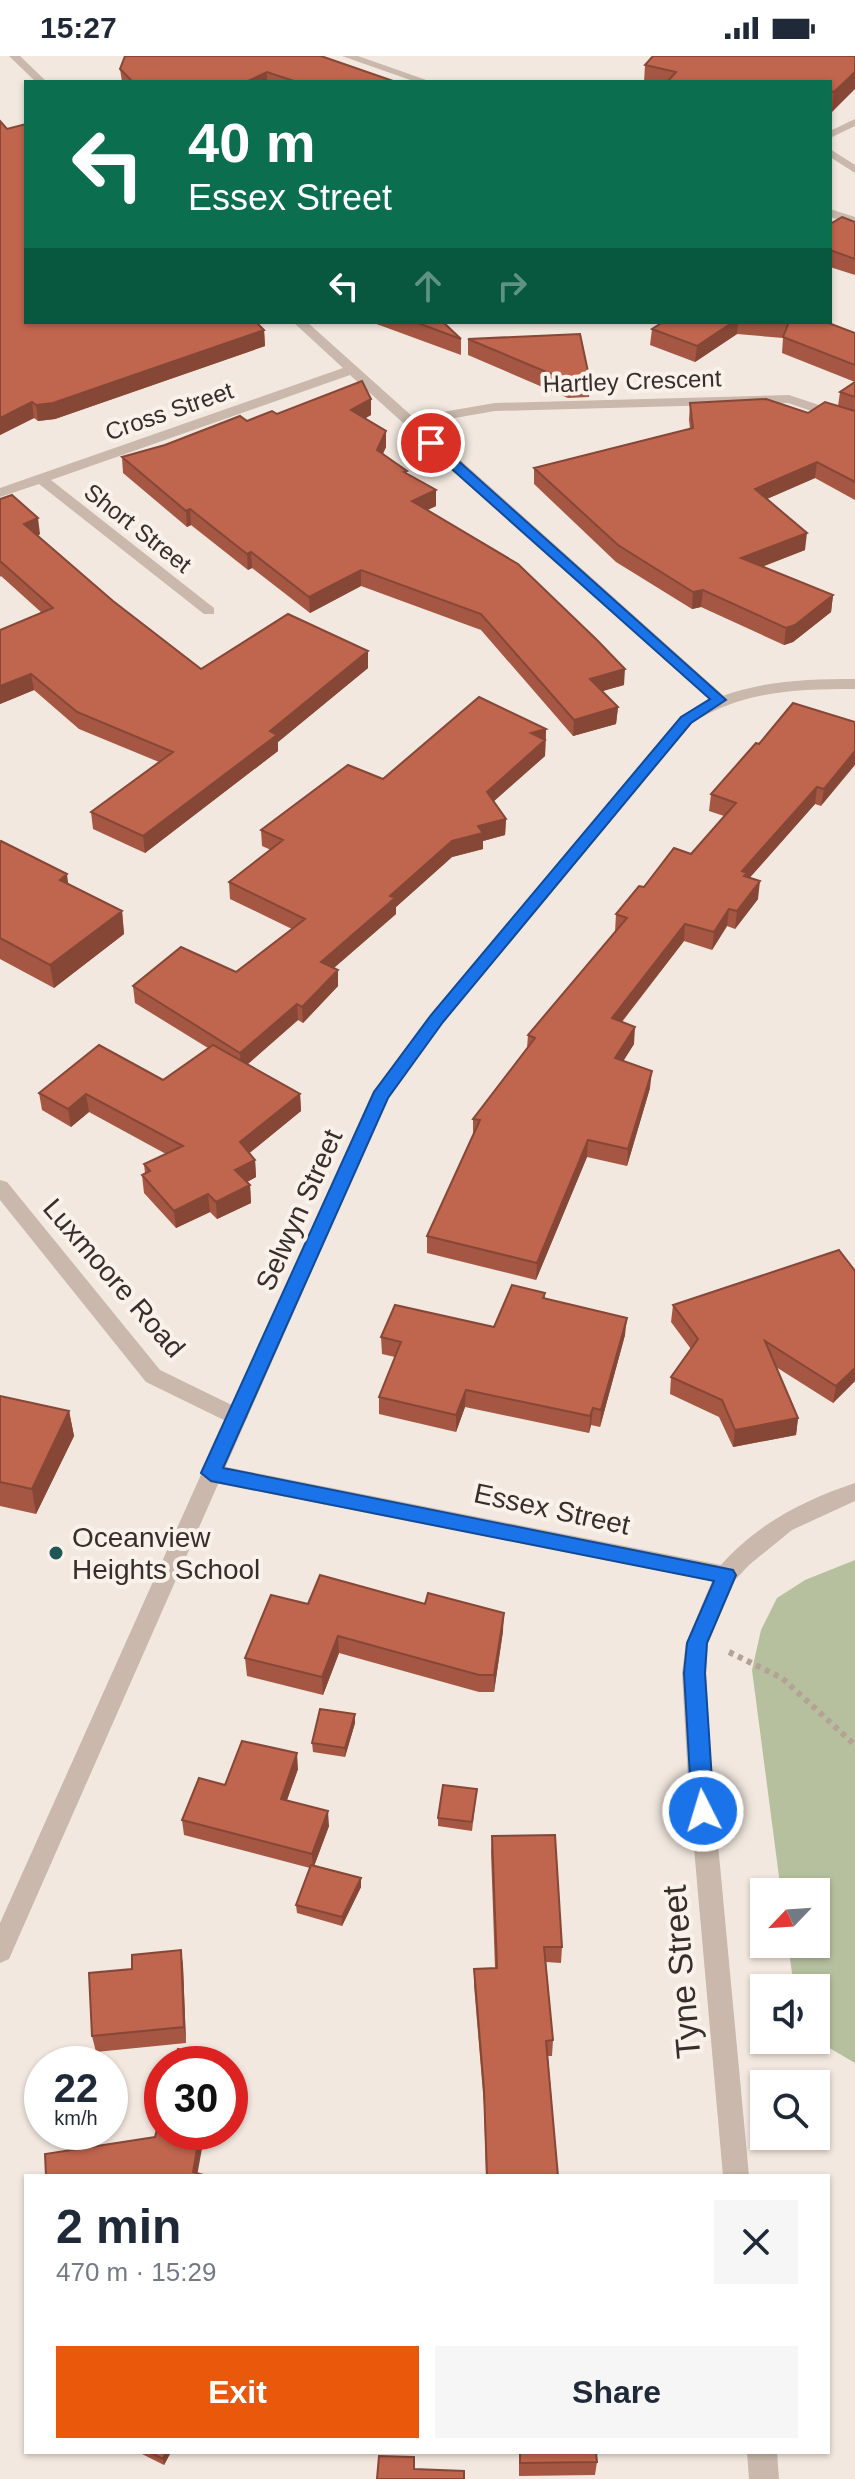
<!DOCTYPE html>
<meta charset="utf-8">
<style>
body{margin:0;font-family:Arial,sans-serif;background:#f6f6f7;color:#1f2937;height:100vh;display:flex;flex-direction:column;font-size:30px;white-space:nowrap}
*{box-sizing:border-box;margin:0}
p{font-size:26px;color:#747a83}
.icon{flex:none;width:44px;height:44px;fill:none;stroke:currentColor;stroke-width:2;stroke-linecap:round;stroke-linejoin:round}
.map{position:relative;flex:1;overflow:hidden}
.panel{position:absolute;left:24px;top:2118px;width:806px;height:280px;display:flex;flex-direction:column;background:#fff;border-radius:0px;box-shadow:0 2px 6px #0004}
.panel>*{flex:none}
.hud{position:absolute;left:24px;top:24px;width:808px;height:244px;border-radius:0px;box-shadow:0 2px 6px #0004;background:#0b6e4f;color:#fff;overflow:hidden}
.needle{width:52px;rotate:245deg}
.fabs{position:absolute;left:750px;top:1822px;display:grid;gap:16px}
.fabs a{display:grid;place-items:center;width:80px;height:80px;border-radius:0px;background:#fff;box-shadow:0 2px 6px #0004;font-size:40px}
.speed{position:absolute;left:24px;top:1990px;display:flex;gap:16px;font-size:40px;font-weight:700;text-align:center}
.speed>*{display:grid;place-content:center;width:104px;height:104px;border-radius:50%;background:#fff;box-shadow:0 2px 6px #0004;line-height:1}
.speed small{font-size:20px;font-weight:400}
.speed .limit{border:12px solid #d22;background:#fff;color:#111}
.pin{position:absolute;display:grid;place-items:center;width:68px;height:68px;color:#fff;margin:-34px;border:4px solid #fff;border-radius:50%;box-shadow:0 2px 8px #0007}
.me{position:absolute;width:88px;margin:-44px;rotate:355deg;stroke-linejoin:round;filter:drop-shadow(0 0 6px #0008)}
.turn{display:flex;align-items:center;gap:28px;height:168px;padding:0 32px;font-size:36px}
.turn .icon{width:104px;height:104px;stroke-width:2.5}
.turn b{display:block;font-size:56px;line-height:68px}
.lanes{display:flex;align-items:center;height:76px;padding:0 32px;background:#0003;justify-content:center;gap:40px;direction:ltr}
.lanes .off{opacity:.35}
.round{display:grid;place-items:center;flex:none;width:84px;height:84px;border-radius:0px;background:#f6f6f7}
.headline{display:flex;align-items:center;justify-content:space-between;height:136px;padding:0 32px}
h1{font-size:48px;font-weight:600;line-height:60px}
.primary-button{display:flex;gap:16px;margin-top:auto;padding:16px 32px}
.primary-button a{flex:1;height:92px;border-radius:0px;background:#ea580c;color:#fff;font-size:32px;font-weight:600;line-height:92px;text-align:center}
.primary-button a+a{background:#f6f6f7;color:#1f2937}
.status{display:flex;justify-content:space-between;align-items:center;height:56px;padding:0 40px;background:#fff;direction:ltr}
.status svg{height:22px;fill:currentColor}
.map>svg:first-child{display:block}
</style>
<div class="status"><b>15:27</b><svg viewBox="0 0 49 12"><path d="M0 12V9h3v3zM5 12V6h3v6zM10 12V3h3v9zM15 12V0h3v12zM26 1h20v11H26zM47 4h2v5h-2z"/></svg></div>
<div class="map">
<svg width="855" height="2423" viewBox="0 0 855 2423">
<rect width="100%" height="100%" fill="#f2e8df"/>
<path fill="#b6c09f" d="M 855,1504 L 855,2007 L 816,1984 L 816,1932 L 794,1932 L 788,1888 L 816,1888 L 816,1836 L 781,1836 L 752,1614 L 761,1574 L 777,1542 L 805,1524 Z"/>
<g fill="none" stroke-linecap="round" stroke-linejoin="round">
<path stroke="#b5a295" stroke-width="6" stroke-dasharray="5 5" stroke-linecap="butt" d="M 729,1596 L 782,1622 L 855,1689"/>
<path fill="#c9b8ab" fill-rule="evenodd" d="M 855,63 L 855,70 L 830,82 L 830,75 Z
M 830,93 L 855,109 L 855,117 L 830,101 Z"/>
<path fill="#c9b8ab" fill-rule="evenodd" d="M 9,0 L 20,0 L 47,26 L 36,26 Z
M 293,266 L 307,266 L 413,361 L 495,347 L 789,339 L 855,361 L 855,370 L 788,347 L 495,355 L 420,368 L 725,641 L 725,647 L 713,647 L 350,319 L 51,424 L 214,552 L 214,558 L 204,558 L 39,428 L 0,441 L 0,432 L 343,312 Z
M 0,1124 L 7,1126 L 160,1314 L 244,1355 L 248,1361 L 244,1367 L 230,1367 L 146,1326 L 0,1144 Z
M 211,1408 L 721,1509 C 757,1468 804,1444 855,1427 L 855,1445 L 792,1474 L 749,1509 L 735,1524 L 708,1587 L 706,1617 L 712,1724 L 749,2120 L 723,2120 L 688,1724 L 682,1617 L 686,1587 L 712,1525 L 211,1426 L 203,1423 L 200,1417 L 203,1411 Z
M 747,2396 L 777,2396 L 779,2423 L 749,2423 Z"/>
<path fill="#c9b8ab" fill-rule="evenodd" d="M 342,0 L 358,0 L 432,26 L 416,26 Z
M 830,153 L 855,161 L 855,169 L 830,161 Z
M 855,623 L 855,633 C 795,633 743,635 692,667 L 443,967 L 388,1042 L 9,1903 L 0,1907 L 0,1867 L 373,1035 L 431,959 L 680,661 C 735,626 792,623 855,623 Z"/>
</g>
<path fill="#a55743" d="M 125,0 L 396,26 L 122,26 L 120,13 Z
M 855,0 L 832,56 L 830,56 L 830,26 L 644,26 L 645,9 Z
M 855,166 L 855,219 L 830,211 L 830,168 Z
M 26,266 L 264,274 L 265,290 L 55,363 L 38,365 L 34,362 L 0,379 Z
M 371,266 L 443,266 L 461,283 L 461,299 Z
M 663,266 L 826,266 L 855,277 L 855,326 L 782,297 L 783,282 L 737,278 L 695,306 L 650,289 L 652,273 Z
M 468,283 L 590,325 L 589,341 L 568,342 L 468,299 Z
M 855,326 L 855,444 L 815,422 L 767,443 L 805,494 L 762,511 L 833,539 L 831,556 L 793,586 L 784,589 L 701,551 L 692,553 L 616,506 L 534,428 L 534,412 L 690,373 L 689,364 L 690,347 L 808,357 L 838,350 L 840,336 Z
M 371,343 L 371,359 L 365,362 L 386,375 L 386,391 L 383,398 L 407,415 L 407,418 L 436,434 L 436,450 L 427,454 L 624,629 L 602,635 L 618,651 L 616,668 L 573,680 L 481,574 L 361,530 L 310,557 L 252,512 L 248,514 L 191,469 L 187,471 L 123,417 L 122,401 L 247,365 L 277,358 Z
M 0,443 L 40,478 L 38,480 L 113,545 L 201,613 L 368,612 L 278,686 L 278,695 L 145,797 L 93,773 L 91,756 L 159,706 L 79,673 L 34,634 L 0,648 L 0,574 L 42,557 L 1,520 L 0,521 Z
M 855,666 L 821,750 L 815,748 L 749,822 L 758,843 L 735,873 L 727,870 L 712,894 L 684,885 L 622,966 L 634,988 L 623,1005 L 650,1032 L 627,1110 L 587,1101 L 536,1224 L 427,1197 L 427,1180 L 473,1080 L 473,1063 L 527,992 L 528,979 L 615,876 L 616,858 L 644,831 L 691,798 L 724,760 L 709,755 L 711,738 L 759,688 Z
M 546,673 L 545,700 L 493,746 L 506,763 L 505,779 L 483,785 L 483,793 L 452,801 L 396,851 L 396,858 L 334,912 L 338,930 L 303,967 L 298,964 L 248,1008 L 300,1038 L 301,1055 L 249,1097 L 255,1104 L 256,1121 L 247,1126 L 250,1129 L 251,1147 L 217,1163 L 210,1156 L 176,1172 L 144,1137 L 142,1119 L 145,1117 L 144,1108 L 166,1098 L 89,1056 L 71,1071 L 42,1054 L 39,1037 L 163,1024 L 208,992 L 135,947 L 133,930 L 236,916 L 292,873 L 230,843 L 229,826 L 271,794 L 262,790 L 261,774 L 383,723 Z
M 0,786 L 68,828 L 122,855 L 124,878 L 54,932 L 0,903 Z
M 839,1194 L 855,1325 L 833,1347 L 776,1311 L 798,1362 L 796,1379 L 733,1391 L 719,1361 L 670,1338 L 671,1321 L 691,1293 L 671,1266 L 673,1249 Z
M 545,1237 L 545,1243 L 625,1279 L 600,1371 L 591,1369 L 589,1377 L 465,1351 L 456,1376 L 379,1358 L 379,1341 L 395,1301 L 382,1298 L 381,1281 L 494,1271 Z
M 0,1340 L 69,1355 L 74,1380 L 36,1458 L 0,1450 Z
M 308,1548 L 503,1575 L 494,1636 L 479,1636 L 339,1597 L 323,1639 L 247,1620 L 245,1602 Z
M 355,1658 L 355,1667 L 345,1701 L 313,1696 L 312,1687 Z
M 298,1713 L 287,1744 L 329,1770 L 314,1810 L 361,1822 L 361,1831 L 342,1870 L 297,1857 L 296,1849 L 310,1812 L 184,1779 L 182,1764 L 225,1729 Z
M 477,1733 L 472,1775 L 438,1770 L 438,1762 Z
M 492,1780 L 562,1891 L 561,1907 L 546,1906 L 553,1984 L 552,2000 L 548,2000 L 558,2120 L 486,2120 L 484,2049 L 474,1929 L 474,1913 L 495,1912 L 491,1796 Z
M 181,1894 L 183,1910 L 186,1987 L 96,1996 L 92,1980 L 132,1913 Z
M 138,2396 L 171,2396 L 164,2409 Z
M 519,2396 L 596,2396 L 597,2406 L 595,2419 L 519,2420 Z"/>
<path fill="#864737" d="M 267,16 L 267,26 L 246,26 Z
M 855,16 L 855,33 L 832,56 L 834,36 Z
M 733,266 L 738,266 L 737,278 L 695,306 L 697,290 Z
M 264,274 L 265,290 L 55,363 L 38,365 L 36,349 Z
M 371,343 L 371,359 L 352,370 L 351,354 Z
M 32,346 L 34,362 L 0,379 L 0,362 Z
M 386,375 L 386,391 L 377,409 L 377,394 Z
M 817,406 L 815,422 L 753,449 L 755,433 Z
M 436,434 L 436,450 L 413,461 L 412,445 Z
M 190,453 L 191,469 L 187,471 L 186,455 Z
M 38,462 L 40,478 L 26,484 L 24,468 Z
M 807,477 L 805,494 L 740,519 L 741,502 Z
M 251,496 L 252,512 L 248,514 L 247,498 Z
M 361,514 L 361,530 L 310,557 L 309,541 Z
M 703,534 L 701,551 L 692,553 L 693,536 Z
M 833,539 L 831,556 L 793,586 L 784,589 L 786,572 Z
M 368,595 L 368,612 L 278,686 L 278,695 L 145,797 L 143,780 Z
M 625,613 L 624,629 L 589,639 L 590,623 Z
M 31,618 L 34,634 L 0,648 L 0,630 Z
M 618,651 L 616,668 L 573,680 L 574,664 Z
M 546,673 L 545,700 L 486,752 L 487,736 L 531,677 Z
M 855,695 L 855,709 L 821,750 L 824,733 Z
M 817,731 L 815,748 L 746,826 L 742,815 Z
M 506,763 L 505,779 L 483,785 L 483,793 L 452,801 L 396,851 L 396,858 L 322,922 L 321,906 L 390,840 L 452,785 L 478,770 Z
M 67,818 L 70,842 L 60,824 Z
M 760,825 L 758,843 L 735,873 L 737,855 Z
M 729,853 L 727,870 L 712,894 L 714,876 Z
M 122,855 L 124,878 L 54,932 L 50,909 Z
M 685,868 L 684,885 L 611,979 L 612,962 Z
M 338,914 L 338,930 L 303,967 L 302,951 Z
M 297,948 L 298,964 L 241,1014 L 240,997 Z
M 635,971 L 634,988 L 614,1020 L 615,1002 Z
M 652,1015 L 650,1032 L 627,1110 L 628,1093 Z
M 86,1038 L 89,1056 L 71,1071 L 68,1053 Z
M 300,1038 L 301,1055 L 241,1104 L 240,1086 Z
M 588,1084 L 587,1101 L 536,1224 L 537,1207 Z
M 255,1104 L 256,1121 L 236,1132 L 235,1114 Z
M 250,1129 L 251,1147 L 217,1163 L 216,1146 Z
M 208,1138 L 210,1156 L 176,1172 L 174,1155 Z
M 627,1262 L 625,1279 L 600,1371 L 601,1354 Z
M 855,1312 L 855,1325 L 833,1347 L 836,1330 Z
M 466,1334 L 465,1351 L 456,1376 L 456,1359 Z
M 593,1352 L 591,1369 L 589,1377 L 590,1360 Z
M 69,1355 L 74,1380 L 36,1458 L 32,1433 Z
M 798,1362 L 796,1379 L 733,1391 L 735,1374 Z
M 504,1557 L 503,1575 L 494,1636 L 494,1619 Z
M 338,1580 L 339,1597 L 323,1639 L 322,1621 Z
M 355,1658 L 355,1667 L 345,1701 L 345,1692 Z
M 297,1697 L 298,1713 L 282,1758 L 281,1743 Z
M 328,1755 L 329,1770 L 313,1813 L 312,1798 Z
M 361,1822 L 361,1831 L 342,1870 L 342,1861 Z
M 181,1894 L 183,1910 L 186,1987 L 184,1971 Z
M 231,2006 L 233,2019 L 230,2028 L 230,2010 Z
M 200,2076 L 205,2076 L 197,2120 L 193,2116 Z
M 166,2396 L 171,2396 L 164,2409 L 163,2403 Z"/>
<path fill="#c0654e" stroke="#864737" stroke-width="2" d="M 125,0 L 321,0 L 396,26 L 297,26 L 267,16 L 246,26 L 133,26 L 120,13 Z
M 653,0 L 855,0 L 855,16 L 834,36 L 830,35 L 830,26 L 667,26 L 676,16 L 645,9 Z
M 0,65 L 7,73 L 26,68 L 26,266 L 256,266 L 264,274 L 53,347 L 36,349 L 32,346 L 0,362 Z
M 842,161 L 855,166 L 855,203 L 830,194 L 830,168 Z
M 415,266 L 443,266 L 461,283 Z
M 663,266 L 733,266 L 697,290 L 652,273 Z
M 789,266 L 826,266 L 855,277 L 855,309 L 783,281 Z
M 580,278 L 590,325 L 568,325 L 468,283 Z
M 362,325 L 371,343 L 351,354 L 386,375 L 377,394 L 407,415 L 404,416 L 436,434 L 412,445 L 518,508 L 597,584 L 625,613 L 590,623 L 618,651 L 574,664 L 481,558 L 361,514 L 309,541 L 251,496 L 247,498 L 190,453 L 186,455 L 122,401 L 165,389 L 240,360 L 247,365 L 272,355 L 277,358 Z
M 855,326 L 855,341 L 840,336 Z
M 766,343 L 808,357 L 825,346 L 855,355 L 855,426 L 817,406 L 755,433 L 807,477 L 741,502 L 833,539 L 795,569 L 786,572 L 703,534 L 693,536 L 618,489 L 534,412 L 693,372 L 690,347 Z
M 12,439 L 38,462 L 24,468 L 113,545 L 201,613 L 288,558 L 368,595 L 270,675 L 277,679 L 143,780 L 91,756 L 173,696 L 77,656 L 31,618 L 0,630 L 0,574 L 53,552 L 0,505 L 0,443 Z
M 479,641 L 546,673 L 531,677 L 545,684 L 487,736 L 506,763 L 478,770 L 483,777 L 452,785 L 390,840 L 395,842 L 321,906 L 338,914 L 302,951 L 297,948 L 240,997 L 133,930 L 181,891 L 236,916 L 305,863 L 229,826 L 283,784 L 261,774 L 348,709 L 383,723 Z
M 793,647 L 855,666 L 855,695 L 824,733 L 817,731 L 742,815 L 747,817 L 744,820 L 760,825 L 737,855 L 729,853 L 714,876 L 685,868 L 612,962 L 635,971 L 615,1002 L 652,1015 L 628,1093 L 588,1084 L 537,1207 L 427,1180 L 480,1064 L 473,1063 L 535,982 L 528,979 L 627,862 L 616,858 L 639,830 L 644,831 L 674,792 L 691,798 L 736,747 L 711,738 L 756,687 L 759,688 Z
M 1,785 L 67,818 L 60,824 L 122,855 L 50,909 L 0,882 L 0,786 Z
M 99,989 L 163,1024 L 213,989 L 300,1038 L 240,1086 L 255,1104 L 235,1114 L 250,1129 L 216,1146 L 208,1138 L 174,1155 L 142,1119 L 150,1115 L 144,1108 L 183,1090 L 86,1038 L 68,1053 L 39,1037 Z
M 839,1194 L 855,1215 L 855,1312 L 836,1330 L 765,1285 L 798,1362 L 735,1374 L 722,1344 L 671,1321 L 698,1283 L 673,1249 Z
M 512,1229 L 545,1237 L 543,1242 L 627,1262 L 601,1354 L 593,1352 L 590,1360 L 466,1334 L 456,1359 L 379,1341 L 401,1286 L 381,1281 L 395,1249 L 494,1271 Z
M 0,1340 L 69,1355 L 32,1433 L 0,1426 Z
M 320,1519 L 425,1548 L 428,1537 L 504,1557 L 494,1619 L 479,1619 L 338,1580 L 322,1621 L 245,1602 L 271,1539 L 308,1548 Z
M 320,1653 L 355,1658 L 345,1692 L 312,1687 Z
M 242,1685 L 297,1697 L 281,1743 L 328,1755 L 312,1798 L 182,1764 L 199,1722 L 225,1729 Z
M 443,1729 L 477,1733 L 472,1766 L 438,1762 Z
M 555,1779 L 562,1891 L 544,1891 L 553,1984 L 546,1985 L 558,2120 L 487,2120 L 484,2034 L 474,1913 L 497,1912 L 492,1780 Z
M 311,1809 L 361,1822 L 342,1861 L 296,1849 Z
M 181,1894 L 184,1971 L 92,1980 L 89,1917 L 132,1913 L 132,1899 Z
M 178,1993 L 231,2006 L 230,2010 L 230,2008 L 174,2008 Z
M 162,2054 L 162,2076 L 200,2076 L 193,2116 L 207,2120 L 46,2120 L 45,2098 L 155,2081 Z
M 149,2396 L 166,2396 L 163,2403 Z
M 520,2396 L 596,2396 L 597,2406 L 520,2407 Z
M 379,2400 L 414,2401 L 414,2413 L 464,2415 L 464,2423 L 377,2423 Z"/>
<path fill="#1a73e8" stroke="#114b97" stroke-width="2" d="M 426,384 L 435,384 L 726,644 L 691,667 L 443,966 L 388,1042 L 223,1412 L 733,1514 L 736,1519 L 707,1587 L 705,1617 L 714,1755 L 711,1761 L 703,1764 L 695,1761 L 692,1755 L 684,1617 L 687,1587 L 714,1525 L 211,1425 L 201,1417 L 374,1036 L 431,959 L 681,661 L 710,643 L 426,390 Z"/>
<circle fill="#215657" stroke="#f9f2eb" stroke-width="3" cx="56" cy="1497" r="8"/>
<g text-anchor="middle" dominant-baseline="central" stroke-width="8" stroke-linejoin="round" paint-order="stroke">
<g font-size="24" fill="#372e2a" stroke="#f9f2eb">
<text transform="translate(632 325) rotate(-2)">Hartley Crescent</text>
<text transform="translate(169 355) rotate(-19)">Cross Street</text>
<text transform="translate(138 472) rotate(38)">Short Street</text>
</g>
<g font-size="28" fill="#372e2a" stroke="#f9f2eb">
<text transform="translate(299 1154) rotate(-66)">Selwyn Street</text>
<text transform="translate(114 1222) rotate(49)">Luxmoore Road</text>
<text transform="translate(552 1453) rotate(12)">Essex Street</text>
</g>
<g font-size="28" fill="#372e2a" stroke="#f9f2eb" text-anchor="start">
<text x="72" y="1481">Oceanview<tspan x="72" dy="32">Heights School</tspan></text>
</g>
<g font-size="34" fill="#372e2a" stroke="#f9f2eb">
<text transform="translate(681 1916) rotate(-95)">Tyne Street</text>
</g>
</g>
</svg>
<div class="fabs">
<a><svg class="needle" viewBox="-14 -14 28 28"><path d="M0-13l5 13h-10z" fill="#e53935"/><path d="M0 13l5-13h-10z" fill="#747a83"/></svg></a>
<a><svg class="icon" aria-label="sound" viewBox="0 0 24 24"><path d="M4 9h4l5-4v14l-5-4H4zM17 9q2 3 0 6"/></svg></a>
<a><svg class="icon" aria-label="search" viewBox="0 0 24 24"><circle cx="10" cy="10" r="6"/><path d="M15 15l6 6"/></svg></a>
</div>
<div class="speed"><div>22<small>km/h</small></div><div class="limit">30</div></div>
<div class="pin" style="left:431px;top:387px;background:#d93025"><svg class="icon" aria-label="arrive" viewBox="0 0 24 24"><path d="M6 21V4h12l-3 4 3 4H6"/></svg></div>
<svg class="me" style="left:703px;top:1755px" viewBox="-20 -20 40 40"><circle r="17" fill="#1a73e8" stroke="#fff" stroke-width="3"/><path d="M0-11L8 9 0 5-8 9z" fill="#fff"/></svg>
<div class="hud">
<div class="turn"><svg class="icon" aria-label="left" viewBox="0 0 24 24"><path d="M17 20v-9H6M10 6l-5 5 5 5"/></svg><div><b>40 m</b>Essex Street</div></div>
<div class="lanes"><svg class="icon" aria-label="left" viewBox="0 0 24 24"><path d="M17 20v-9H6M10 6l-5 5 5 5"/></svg><svg class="icon off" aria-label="ahead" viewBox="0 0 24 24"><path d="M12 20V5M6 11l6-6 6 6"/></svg><svg class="icon off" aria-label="right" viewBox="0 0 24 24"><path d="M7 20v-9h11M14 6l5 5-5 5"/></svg></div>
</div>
<section class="panel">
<div class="headline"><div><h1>2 min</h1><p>470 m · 15:29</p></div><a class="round"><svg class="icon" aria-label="close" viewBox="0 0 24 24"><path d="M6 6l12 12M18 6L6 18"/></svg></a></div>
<div class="primary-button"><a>Exit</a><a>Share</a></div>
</section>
</div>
